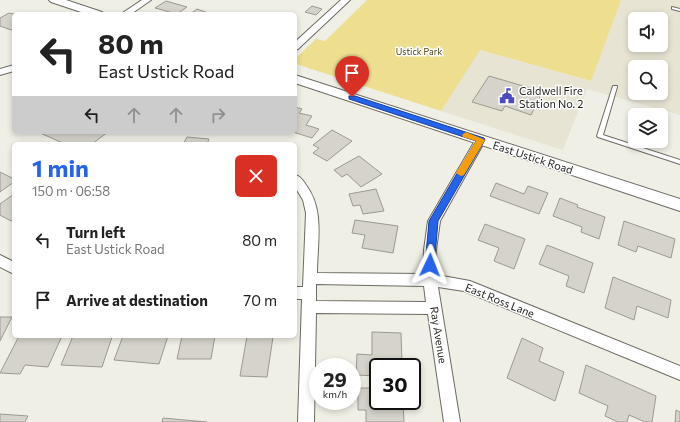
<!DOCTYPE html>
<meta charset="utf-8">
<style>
body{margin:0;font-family:Commissioner,sans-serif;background:#f2f2f2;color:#222;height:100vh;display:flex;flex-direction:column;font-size:15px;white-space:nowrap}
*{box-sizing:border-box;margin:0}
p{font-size:13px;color:#767676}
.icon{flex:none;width:22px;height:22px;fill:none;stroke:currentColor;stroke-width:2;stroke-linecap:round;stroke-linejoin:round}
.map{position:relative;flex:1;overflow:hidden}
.side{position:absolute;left:12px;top:142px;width:285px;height:196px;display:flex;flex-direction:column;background:#fff;border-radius:6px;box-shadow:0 2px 6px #0003}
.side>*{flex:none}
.guide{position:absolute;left:12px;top:12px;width:285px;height:122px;border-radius:6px;box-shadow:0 2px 6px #0003;background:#fff;color:#222;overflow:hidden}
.buttons{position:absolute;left:628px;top:12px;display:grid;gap:8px}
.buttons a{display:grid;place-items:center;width:40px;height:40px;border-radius:6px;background:#fff;box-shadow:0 2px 6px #0003;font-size:20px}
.speed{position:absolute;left:309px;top:358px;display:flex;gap:8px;font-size:20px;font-weight:700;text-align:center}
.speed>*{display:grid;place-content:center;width:52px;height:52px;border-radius:50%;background:#fff;box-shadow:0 2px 6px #0003;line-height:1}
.speed small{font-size:10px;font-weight:400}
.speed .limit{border:2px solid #111;border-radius:6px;background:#fff;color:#111}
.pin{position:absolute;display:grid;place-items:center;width:34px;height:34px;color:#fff;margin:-41px -17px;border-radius:50% 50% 50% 0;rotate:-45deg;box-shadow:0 0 4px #0007}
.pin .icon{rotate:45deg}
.me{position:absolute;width:44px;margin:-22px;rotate:2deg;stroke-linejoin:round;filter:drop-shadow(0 0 3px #0008)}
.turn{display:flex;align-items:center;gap:14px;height:84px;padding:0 20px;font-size:18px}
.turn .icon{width:52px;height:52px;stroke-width:2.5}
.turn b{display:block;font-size:28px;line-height:34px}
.lanes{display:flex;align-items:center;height:38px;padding:0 20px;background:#0003;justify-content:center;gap:20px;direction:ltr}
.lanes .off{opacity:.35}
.round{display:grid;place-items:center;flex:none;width:42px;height:42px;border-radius:6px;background:#f2f2f2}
.headline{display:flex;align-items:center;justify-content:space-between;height:68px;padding:0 20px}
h1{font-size:24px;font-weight:700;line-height:30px;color:#2563eb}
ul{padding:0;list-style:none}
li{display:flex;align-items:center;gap:12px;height:60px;padding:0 20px}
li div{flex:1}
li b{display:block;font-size:15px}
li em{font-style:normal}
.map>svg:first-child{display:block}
</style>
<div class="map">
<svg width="680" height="422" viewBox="0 0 680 422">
<rect width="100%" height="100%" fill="#f0efe5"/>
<path fill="#e7e4d3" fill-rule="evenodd" d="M 621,0 L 680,0 L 680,115 L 587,89 L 563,150 L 441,111 L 479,50 L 590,81 ZM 635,19 L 661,19 L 661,45 L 635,45 ZM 635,67 L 661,67 L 661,93 L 635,93 Z"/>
<path fill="#edde90" d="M 367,0 L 621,0 L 591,81 L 480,50 L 441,111 L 296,64 L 295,59 L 316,39 L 325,41 Z"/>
<path fill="#d5d3ca" stroke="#9b9a91" d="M 166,1 L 187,7 L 177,14 L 155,8 Z
M 312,6 L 322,9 L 316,15 L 305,12 Z
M 197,9 L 211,14 L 190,14 Z
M 9,13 L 14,14 L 14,28 L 11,30 L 0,26 L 0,18 Z
M 489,76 L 537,90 L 535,95 L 540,97 L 531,115 L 505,106 L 502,111 L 472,102 Z
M 295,107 L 302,109 L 299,113 L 312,116 L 306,125 L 319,129 L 312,138 L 293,132 L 295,132 Z
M 332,130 L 352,141 L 327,161 L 313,153 L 319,148 L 313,145 Z
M 38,132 L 108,132 L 92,144 L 65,144 Z
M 187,137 L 209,139 L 207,144 L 183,144 Z
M 359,156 L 382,174 L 361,187 L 347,174 L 342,177 L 334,170 Z
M 0,172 L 14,179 L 14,182 L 0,192 Z
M 496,183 L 524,194 L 528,186 L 548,193 L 539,214 L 490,196 Z
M 376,189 L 384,211 L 363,214 L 360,205 L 353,206 L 349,194 Z
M 14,194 L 14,219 L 11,221 L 0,215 L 0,204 Z
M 560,198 L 578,205 L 577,207 L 605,217 L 599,239 L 581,232 L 582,227 L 553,216 Z
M 355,220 L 398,226 L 393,253 L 362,248 L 365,235 L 352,233 Z
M 624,221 L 675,239 L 671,258 L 638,246 L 636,252 L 618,245 Z
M 485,224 L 525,239 L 514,269 L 494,261 L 499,248 L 478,240 Z
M 547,245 L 593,263 L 584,293 L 566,286 L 569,276 L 539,264 Z
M 613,277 L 671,300 L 668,318 L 637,306 L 634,320 L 605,308 Z
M 0,317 L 12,317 L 0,341 Z
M 372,332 L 401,333 L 402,363 L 398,363 L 398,367 L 378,367 L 378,376 L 356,375 L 357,354 L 372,355 Z
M 19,336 L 62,336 L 48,367 L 25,365 L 20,374 L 0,373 Z
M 73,336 L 112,337 L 102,367 L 61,365 Z
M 123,336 L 168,336 L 159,364 L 114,360 Z
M 182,336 L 215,336 L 211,359 L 177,359 Z
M 247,336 L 273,337 L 267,377 L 240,376 Z
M 522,338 L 543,348 L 539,361 L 564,372 L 555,401 L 507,378 Z
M 586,365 L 656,396 L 652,422 L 645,422 L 629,415 L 627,422 L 618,422 L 605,416 L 608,406 L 579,393 Z
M 358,388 L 378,388 L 378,401 L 403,401 L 404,422 L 366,422 L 366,410 L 358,410 Z
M 676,410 L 680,412 L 680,422 L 675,422 Z
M 0,414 L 28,416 L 25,422 L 0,422 Z
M 163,418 L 207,422 L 162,422 Z"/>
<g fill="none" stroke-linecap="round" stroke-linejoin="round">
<g stroke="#6d6b63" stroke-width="2">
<path id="service" d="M 672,7 L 680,9 L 680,11 L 672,9 Z
M 613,86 L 617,86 L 617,87 L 603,135 L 680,160 L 680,164 L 598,137 L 597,136 Z"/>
</g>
<g stroke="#6d6b63" stroke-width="2">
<path id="minor" d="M 142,0 L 151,0 L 131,14 L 121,14 Z
M 341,0 L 350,0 L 298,49 L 295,50 L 295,42 Z
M 14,65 L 14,71 L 0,75 L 0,69 Z
M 481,135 L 486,139 L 440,221 L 436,250 L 437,275 L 470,281 L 680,366 L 680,380 L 464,291 L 438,287 L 460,422 L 444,422 L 428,314 L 316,313 L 314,422 L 298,422 L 302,299 L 295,299 L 295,287 L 303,287 L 306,213 L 303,200 L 295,187 L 295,175 C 300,176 303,180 306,185 C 325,210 317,243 317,273 L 423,274 L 424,250 L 428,221 L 476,139 ZM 316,284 L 424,286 L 426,302 L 316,301 Z
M 0,255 L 14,262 L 14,274 L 0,267 Z"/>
</g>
<g stroke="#6d6b63" stroke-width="2">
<path id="secondary" d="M 49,0 L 66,0 L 102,12 L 104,14 L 87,14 L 51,2 Z
M 295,75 L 680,199 L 680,211 L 295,83 Z"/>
</g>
<use href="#service" fill="#fff" fill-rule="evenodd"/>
<use href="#minor" fill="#fff" fill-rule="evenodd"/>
<use href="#secondary" fill="#fff" fill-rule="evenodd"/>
</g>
<path fill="#2563eb" stroke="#184099" d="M 349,96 L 355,96 L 484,138 L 485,140 L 438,221 L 434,268 L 427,268 L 425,265 L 429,221 L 476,141 L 349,99 Z"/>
<path fill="#f59e0b" d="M 466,132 L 485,140 L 464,175 L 461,176 L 456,173 L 476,141 L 463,137 L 462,135 Z"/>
<defs>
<g id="civic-bare" transform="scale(1.2)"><path d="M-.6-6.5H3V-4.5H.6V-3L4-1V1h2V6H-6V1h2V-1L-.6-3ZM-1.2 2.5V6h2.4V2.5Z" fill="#4d4ac1" stroke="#fff" stroke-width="2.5" paint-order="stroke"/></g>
</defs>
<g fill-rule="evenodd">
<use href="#civic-bare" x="507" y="96"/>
</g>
<g text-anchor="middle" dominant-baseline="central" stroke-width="3" stroke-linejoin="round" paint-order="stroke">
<g font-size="9" fill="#463e12" stroke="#fff">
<text x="419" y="51">Ustick Park</text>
</g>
<g font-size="11" fill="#201f1c" stroke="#fff" text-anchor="start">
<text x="519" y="90">Caldwell Fire<tspan x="519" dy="13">Station No. 2</tspan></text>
</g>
<g font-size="11" fill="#201f1c" stroke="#fff">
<text transform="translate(533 157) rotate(18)">East Ustick Road</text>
<text transform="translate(500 300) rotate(22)">East Ross Lane</text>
<text transform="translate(439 335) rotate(81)">Ray Avenue</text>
</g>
</g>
</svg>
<div class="buttons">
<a><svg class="icon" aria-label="sound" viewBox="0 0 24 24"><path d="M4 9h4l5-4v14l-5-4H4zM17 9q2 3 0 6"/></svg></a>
<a><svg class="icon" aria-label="search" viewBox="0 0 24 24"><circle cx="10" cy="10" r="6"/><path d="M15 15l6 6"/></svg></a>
<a><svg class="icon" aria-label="layers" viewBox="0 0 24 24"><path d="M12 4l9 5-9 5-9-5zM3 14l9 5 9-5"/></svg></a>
</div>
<div class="speed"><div>29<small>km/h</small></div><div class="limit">30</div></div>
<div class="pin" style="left:352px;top:97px;background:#d93025"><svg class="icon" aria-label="arrive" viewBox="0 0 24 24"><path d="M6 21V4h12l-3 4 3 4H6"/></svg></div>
<svg class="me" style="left:430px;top:265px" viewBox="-20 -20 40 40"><path d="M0-17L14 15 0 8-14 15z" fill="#2563eb" stroke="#fff" stroke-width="4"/></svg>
<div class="guide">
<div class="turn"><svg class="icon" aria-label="left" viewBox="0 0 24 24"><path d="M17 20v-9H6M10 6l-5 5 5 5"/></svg><div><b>80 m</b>East Ustick Road</div></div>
<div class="lanes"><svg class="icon" aria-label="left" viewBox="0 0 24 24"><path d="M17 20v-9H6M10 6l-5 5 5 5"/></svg><svg class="icon off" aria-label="ahead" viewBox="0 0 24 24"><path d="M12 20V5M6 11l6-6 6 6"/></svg><svg class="icon off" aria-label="ahead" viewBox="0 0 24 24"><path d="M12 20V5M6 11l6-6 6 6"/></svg><svg class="icon off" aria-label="right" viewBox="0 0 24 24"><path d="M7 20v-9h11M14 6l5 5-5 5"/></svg></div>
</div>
<section class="side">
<div class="headline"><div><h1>1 min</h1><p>150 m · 06:58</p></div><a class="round" style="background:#d93025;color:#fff"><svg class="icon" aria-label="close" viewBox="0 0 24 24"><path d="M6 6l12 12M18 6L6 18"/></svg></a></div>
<ul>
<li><svg class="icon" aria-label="left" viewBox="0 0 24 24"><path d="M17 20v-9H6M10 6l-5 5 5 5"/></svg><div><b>Turn left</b><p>East Ustick Road</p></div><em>80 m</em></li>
<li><svg class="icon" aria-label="arrive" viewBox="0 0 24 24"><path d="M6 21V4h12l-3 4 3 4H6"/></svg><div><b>Arrive at destination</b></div><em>70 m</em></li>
</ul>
</section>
</div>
